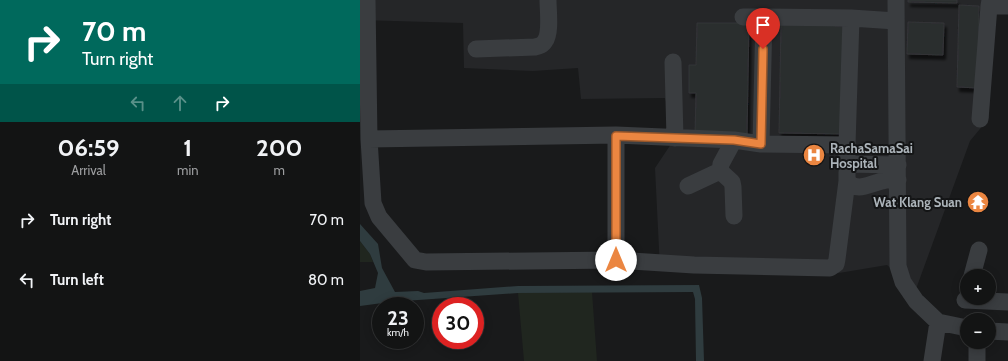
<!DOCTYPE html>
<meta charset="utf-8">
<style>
body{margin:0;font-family:Cabin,sans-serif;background:#202122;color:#f1f3f6;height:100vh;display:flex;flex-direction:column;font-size:15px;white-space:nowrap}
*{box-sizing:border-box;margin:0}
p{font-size:13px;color:#9d9ea0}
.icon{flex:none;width:22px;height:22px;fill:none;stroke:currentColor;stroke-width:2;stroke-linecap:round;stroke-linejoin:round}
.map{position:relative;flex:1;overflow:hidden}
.side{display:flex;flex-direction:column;background:#131414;width:360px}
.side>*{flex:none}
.hud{background:#00695c;color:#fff;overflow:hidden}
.fabs{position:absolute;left:600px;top:269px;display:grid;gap:8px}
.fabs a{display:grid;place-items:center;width:36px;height:36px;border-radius:50%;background:#131414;box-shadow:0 2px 10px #0003,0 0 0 1px #323334;font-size:20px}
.speed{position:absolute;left:12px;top:297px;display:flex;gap:8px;font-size:20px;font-weight:700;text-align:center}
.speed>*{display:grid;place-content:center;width:52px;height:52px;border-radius:50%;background:#131414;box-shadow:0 2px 10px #0003,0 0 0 1px #323334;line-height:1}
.speed small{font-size:10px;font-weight:400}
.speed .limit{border:6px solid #d22;background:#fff;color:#111}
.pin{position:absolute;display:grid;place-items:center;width:34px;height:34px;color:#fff;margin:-41px -17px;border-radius:50% 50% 50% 0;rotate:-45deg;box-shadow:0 0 4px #0007}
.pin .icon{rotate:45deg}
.me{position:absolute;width:44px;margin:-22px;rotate:0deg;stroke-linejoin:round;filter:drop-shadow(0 0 3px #0008)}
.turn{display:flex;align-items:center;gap:14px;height:84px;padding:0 16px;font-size:18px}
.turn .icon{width:52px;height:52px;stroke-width:2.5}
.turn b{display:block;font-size:28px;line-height:34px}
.lanes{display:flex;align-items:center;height:38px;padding:0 16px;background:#0003;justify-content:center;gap:20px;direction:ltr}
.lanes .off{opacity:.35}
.eta{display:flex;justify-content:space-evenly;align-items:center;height:68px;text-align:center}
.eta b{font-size:24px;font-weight:700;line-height:28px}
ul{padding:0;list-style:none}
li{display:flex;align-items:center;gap:12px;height:60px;padding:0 16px}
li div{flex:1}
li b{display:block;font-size:15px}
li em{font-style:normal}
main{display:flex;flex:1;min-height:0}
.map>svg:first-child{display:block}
</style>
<main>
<section class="side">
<div class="hud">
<div class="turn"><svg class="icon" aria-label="right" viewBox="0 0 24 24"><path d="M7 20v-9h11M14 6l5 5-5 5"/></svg><div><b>70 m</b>Turn right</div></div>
<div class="lanes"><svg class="icon off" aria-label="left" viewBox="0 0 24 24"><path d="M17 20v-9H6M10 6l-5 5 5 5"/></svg><svg class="icon off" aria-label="ahead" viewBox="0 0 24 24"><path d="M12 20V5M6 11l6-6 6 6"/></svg><svg class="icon" aria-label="right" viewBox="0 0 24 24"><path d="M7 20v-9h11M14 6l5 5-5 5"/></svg></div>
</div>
<div class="eta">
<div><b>06:59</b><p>Arrival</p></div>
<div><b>1</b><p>min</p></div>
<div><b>200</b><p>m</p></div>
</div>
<ul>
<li><svg class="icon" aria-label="right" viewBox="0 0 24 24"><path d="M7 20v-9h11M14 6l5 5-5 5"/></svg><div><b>Turn right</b></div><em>70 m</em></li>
<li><svg class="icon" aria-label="left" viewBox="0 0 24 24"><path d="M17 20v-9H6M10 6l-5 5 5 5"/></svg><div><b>Turn left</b></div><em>80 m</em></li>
</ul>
</section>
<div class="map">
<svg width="648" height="361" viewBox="0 0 648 361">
<defs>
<filter id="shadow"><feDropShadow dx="2.5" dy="4.5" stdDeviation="1" flood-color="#0009"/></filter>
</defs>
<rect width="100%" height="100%" fill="#191a1b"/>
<path fill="#252628" d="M 0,0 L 631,0 L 629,118 L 610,141 L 556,289 L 527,265 L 479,273 L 300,269 L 295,168 L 315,138 L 305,98 L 221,99 L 218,68 L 173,71 L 104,68 L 103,23 L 0,20 Z"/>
<path fill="#20261f" d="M 0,241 L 10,254 L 13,262 L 0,262 Z
M 232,292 L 237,361 L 164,361 L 158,293 Z"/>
<path fill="#2f3c3f" d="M 0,224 L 18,244 L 22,268 L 35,292 L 58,291 L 64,293 L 158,286 L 339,285 L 342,298 L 344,361 L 336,361 L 335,299 L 333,292 L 158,293 L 30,302 L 0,306 L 0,291 L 15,288 L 18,273 L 10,254 L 0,241 Z"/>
<path fill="#2c2d2f" stroke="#333437" filter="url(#shadow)" d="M 548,0 L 597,0 L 597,3 L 548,2 Z
M 599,5 L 619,6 L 618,88 L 597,87 Z
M 548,22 L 584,23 L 583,55 L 547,54 Z
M 337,23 L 389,23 L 387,136 L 335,135 L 336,93 L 329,93 L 329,65 L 336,65 Z
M 421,24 L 487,26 L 485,134 L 419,133 Z"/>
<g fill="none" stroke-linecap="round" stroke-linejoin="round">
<path stroke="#3a3d40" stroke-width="17" d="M 7,0 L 9,139 L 13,203 L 19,217 L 55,260 L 66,262 L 256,260 L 334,265 L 470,268 L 476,264 L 477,259 L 487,181
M 536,0 L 538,266 L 543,282 L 556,301 L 578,322 L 607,328
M 630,0 L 629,6 L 648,6
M 383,17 L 404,17 L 401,144
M 404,17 L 491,18
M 116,49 L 175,47 C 179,46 183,45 185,41 C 191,33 188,10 188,0
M 313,62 L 315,138
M 620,119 L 629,6
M 9,139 L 256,135 L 374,140 L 401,144 L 487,145 L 487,164 L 538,165
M 487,145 L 491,18 L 536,21
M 487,172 L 487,181 C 497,193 509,184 522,181 C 527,179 533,180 538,180
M 328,186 L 360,171
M 374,216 L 373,187 L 372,182 L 360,171 L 361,164 L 374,140
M 256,260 L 256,135
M 612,276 L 619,250
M 605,300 L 648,302
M 629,331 L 648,332
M 572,361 L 578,322
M 617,361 L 617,342"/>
</g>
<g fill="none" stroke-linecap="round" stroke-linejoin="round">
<g stroke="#99572a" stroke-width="10">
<path id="route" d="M 256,260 L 256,136 L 374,140 L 401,144 L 403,49"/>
</g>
<use href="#route" stroke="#eb8641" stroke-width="7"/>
</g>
<defs>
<g id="hospital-disc" transform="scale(1.15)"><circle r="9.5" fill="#eb8641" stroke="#141516"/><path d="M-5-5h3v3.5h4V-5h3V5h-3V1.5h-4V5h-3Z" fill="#fff"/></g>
<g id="temple-disc" transform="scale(1.15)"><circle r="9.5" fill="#eb8641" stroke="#141516"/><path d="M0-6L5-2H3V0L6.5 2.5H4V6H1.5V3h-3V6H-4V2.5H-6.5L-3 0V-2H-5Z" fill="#fff"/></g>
</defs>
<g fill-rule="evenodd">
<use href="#hospital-disc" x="454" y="155"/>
<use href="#temple-disc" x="618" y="202"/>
</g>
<g text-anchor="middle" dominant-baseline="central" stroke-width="4" stroke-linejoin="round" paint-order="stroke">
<g font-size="13" font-weight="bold" fill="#acb4ba" stroke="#141516" text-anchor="start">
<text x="470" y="148">RachaSamaSai<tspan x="470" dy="15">Hospital</tspan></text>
<text x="602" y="202" text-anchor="end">Wat Klang Suan</text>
</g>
</g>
</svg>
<div class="fabs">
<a>+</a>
<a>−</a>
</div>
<div class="speed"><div>23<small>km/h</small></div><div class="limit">30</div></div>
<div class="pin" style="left:403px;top:49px;background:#d93025"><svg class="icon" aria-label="arrive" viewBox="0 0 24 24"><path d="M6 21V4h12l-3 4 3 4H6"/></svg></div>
<svg class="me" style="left:256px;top:260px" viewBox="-20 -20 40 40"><circle r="19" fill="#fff"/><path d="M0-13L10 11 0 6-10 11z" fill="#eb8641"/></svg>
</div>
</main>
